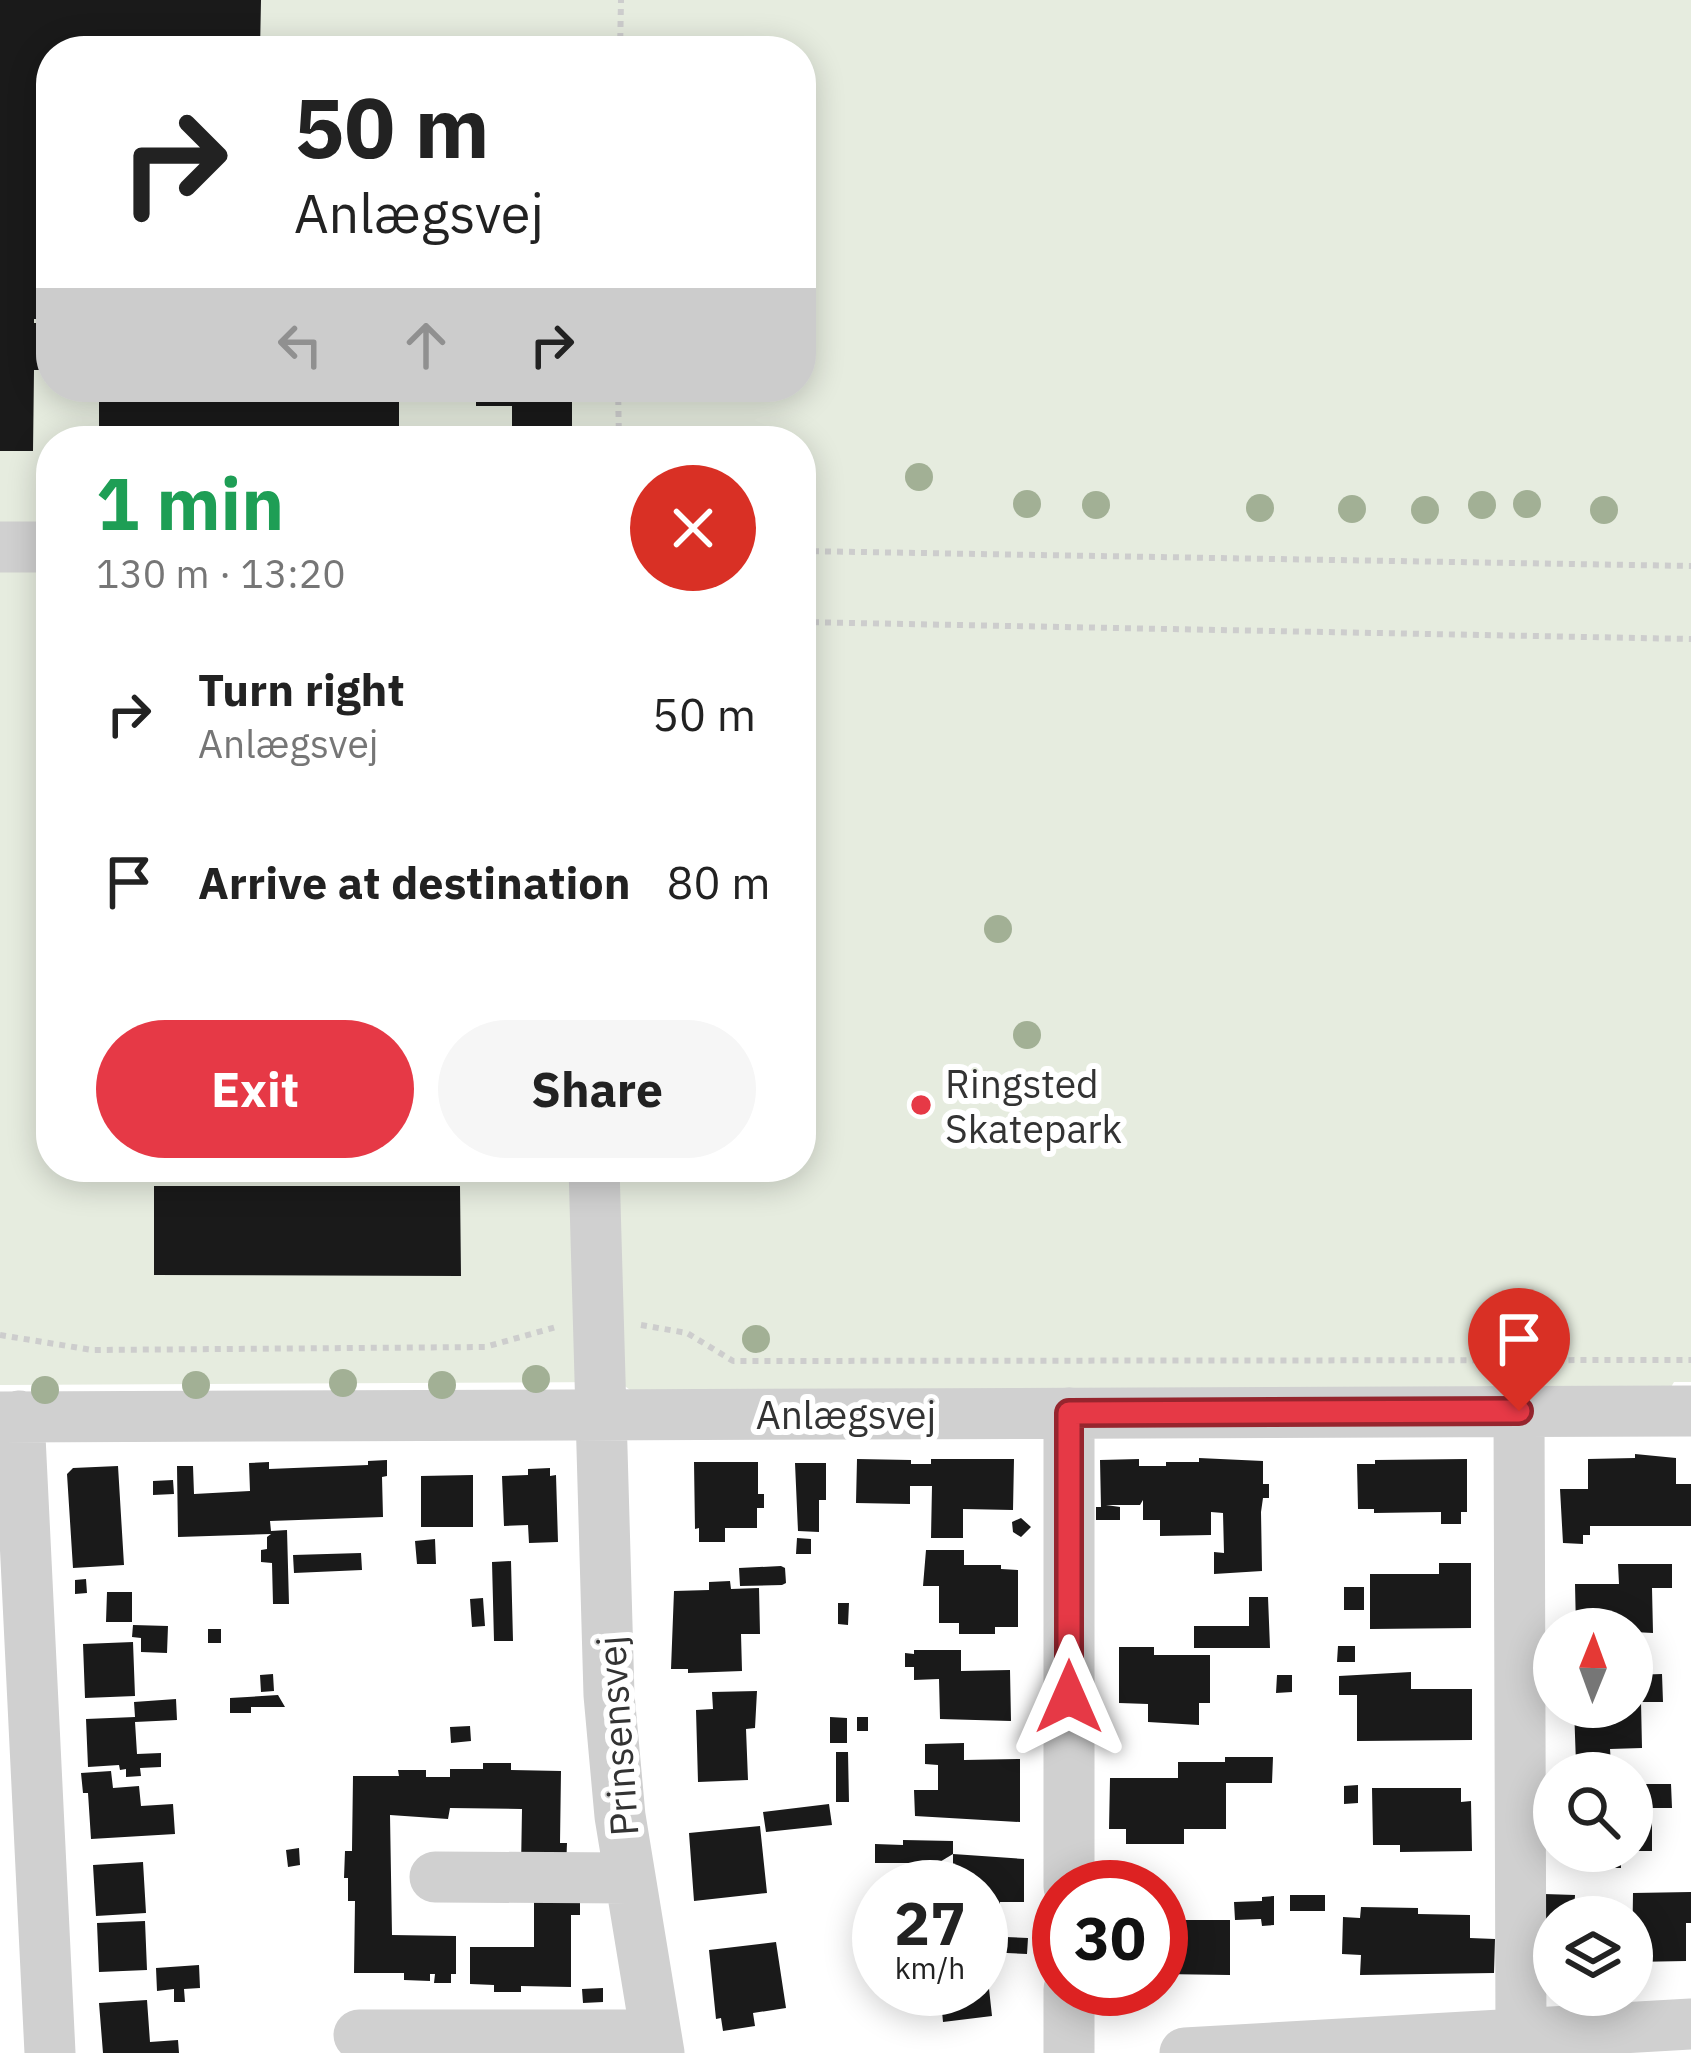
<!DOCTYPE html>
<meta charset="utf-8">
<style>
body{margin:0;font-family:"IBM Plex Sans",sans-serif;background:#f6f6f6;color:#222;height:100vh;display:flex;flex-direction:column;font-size:45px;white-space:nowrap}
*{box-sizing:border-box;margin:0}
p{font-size:39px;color:#767676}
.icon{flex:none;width:66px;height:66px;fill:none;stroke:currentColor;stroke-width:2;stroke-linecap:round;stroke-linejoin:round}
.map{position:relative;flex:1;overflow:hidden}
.details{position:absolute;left:36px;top:426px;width:780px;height:756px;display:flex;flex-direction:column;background:#fff;border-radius:48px;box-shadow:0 6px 30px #0003}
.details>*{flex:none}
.guide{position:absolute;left:36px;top:36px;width:780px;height:366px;border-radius:48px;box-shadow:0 6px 30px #0003;background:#fff;color:#222;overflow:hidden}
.needle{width:78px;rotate:1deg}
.fabs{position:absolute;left:1533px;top:1608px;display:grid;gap:24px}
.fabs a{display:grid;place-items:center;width:120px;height:120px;border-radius:50%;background:#fff;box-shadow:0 6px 30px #0003;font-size:60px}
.speed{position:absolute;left:852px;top:1860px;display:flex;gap:24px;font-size:60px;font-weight:700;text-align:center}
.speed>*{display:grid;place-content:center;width:156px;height:156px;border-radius:50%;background:#fff;box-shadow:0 6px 30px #0003;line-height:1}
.speed small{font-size:30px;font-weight:400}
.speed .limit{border:18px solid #d22;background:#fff;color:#111}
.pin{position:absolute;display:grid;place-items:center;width:102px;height:102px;color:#fff;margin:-123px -51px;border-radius:50% 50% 50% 0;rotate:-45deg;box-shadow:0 0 12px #0007}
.pin .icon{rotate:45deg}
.me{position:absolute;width:132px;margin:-66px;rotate:0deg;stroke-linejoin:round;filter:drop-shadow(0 0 9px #0008)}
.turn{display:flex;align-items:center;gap:42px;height:252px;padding:0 60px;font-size:54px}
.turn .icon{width:156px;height:156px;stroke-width:2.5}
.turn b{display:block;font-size:84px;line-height:102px}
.lanes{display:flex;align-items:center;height:114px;padding:0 60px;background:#0003;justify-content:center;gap:60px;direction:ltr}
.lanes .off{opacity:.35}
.round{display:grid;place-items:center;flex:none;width:126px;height:126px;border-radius:63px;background:#f6f6f6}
.overview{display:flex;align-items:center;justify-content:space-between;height:204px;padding:0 60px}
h1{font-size:72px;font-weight:700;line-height:90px;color:#1e9e55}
.button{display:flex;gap:24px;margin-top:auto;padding:24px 60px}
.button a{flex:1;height:138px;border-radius:72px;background:#e63946;color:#fff;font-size:48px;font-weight:700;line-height:138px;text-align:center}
.button a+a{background:#f6f6f6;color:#222}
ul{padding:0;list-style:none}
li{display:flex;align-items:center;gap:36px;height:168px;padding:0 60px}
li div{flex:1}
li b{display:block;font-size:45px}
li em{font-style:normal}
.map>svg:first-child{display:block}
</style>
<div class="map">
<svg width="1691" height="2053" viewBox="0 0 1691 2053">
<rect width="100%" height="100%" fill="#fff"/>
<path fill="#e6ecdf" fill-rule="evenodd" d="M 0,0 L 1691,0 L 1691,1382 L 1674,1382 L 1667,1394 L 640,1397 L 619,1382 L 0,1385 ZM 51,51 L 801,51 L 801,387 L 51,387 ZM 51,441 L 801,441 L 801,1167 L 51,1167 Z"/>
<path fill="#1a1a1a" d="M 0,0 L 261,0 L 260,51 L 51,51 L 51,319 L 34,319 L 34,323 L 51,323 L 51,370 L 34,370 L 33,451 L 0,451 Z
M 99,387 L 399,387 L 399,441 L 99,441 Z
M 476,387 L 572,387 L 572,441 L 512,441 L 512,406 L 476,406 Z
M 154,1186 L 460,1186 L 461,1276 L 154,1275 Z
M 1635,1454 L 1676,1458 L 1676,1484 L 1691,1484 L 1691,1526 L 1590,1526 L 1590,1535 L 1583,1535 L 1583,1544 L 1563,1543 L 1560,1489 L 1588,1489 L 1588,1459 L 1635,1458 Z
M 1199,1458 L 1263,1461 L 1263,1484 L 1269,1484 L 1269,1498 L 1263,1498 L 1261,1512 L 1262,1571 L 1214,1574 L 1214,1552 L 1224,1553 L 1223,1513 L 1211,1512 L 1211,1535 L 1160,1536 L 1160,1520 L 1143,1520 L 1143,1500 L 1140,1505 L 1106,1505 L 1120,1507 L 1120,1520 L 1096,1520 L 1096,1507 L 1101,1507 L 1100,1460 L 1139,1459 L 1139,1466 L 1166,1466 L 1166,1462 L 1199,1462 Z
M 857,1459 L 911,1460 L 911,1464 L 931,1464 L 931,1459 L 1014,1459 L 1013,1510 L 963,1509 L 963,1538 L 931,1538 L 932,1486 L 910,1486 L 910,1504 L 856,1503 Z
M 1467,1459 L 1467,1512 L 1461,1512 L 1461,1524 L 1441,1524 L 1441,1512 L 1374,1513 L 1374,1509 L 1358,1509 L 1357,1464 L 1375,1464 L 1375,1460 Z
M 387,1460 L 387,1476 L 382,1477 L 383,1517 L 270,1521 L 271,1531 L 287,1530 L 289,1604 L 273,1604 L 272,1563 L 261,1562 L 261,1550 L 267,1549 L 267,1537 L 271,1534 L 178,1537 L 177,1466 L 193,1466 L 194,1494 L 250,1491 L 249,1463 L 269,1462 L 269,1469 L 368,1465 L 368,1461 Z
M 694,1462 L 758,1462 L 758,1494 L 764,1494 L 764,1508 L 757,1508 L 757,1528 L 725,1528 L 725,1542 L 699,1542 L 699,1528 L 695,1529 Z
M 795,1463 L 826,1463 L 826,1500 L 819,1500 L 819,1532 L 798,1531 Z
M 118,1466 L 124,1565 L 73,1568 L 67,1474 L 73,1468 Z
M 550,1468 L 550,1476 L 556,1475 L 558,1542 L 529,1543 L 528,1525 L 504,1526 L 502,1476 L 528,1475 L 528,1469 Z
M 473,1475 L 473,1527 L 421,1527 L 421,1476 Z
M 173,1480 L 174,1494 L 153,1495 L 153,1481 Z
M 1021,1518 L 1031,1527 L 1021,1537 L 1013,1532 L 1012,1522 Z
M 797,1538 L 811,1539 L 811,1554 L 796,1554 Z
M 435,1539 L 436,1564 L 417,1564 L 415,1541 Z
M 926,1550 L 964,1550 L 964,1565 L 1001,1565 L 1001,1569 L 1018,1570 L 1018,1627 L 995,1627 L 995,1634 L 959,1634 L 959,1623 L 939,1623 L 939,1586 L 923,1586 Z
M 361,1553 L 362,1570 L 294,1573 L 293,1555 Z
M 511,1561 L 513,1641 L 494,1641 L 492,1562 Z
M 1439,1563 L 1471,1563 L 1471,1628 L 1370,1629 L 1370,1574 L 1439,1574 Z
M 1618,1564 L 1672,1564 L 1672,1588 L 1652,1588 L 1653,1633 L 1576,1629 L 1575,1584 L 1619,1584 Z
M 781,1566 L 785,1568 L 786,1583 L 782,1585 L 740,1586 L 739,1568 Z
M 86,1579 L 87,1593 L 75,1594 L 75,1580 Z
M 730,1581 L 731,1589 L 759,1588 L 760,1634 L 741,1634 L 742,1671 L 688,1673 L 688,1669 L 671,1669 L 674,1591 L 709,1590 L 709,1582 Z
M 1344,1587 L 1364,1587 L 1364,1610 L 1344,1610 Z
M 107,1592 L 132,1592 L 132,1622 L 106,1622 Z
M 1249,1597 L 1268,1597 L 1270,1648 L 1194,1648 L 1194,1626 L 1249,1626 Z
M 483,1598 L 485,1626 L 472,1627 L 470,1599 Z
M 838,1603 L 849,1603 L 848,1625 L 838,1624 Z
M 133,1625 L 168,1626 L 167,1653 L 141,1652 L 141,1638 L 132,1637 Z
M 208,1629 L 221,1629 L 221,1643 L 208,1643 Z
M 133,1642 L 135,1696 L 85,1698 L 83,1644 Z
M 1338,1646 L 1355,1646 L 1355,1662 L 1337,1662 Z
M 1119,1647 L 1154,1647 L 1154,1655 L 1210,1655 L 1210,1703 L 1199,1703 L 1199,1725 L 1148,1722 L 1148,1704 L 1119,1703 Z
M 914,1650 L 961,1650 L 961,1671 L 1010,1670 L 1011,1721 L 940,1719 L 939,1679 L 914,1680 L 914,1667 L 905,1667 L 905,1653 L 914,1654 Z
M 1411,1672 L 1411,1689 L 1472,1689 L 1472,1740 L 1357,1741 L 1357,1695 L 1339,1695 L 1339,1676 Z
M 273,1674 L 274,1691 L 261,1692 L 260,1675 Z
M 1662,1674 L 1663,1702 L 1641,1702 L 1642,1748 L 1610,1749 L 1611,1763 L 1576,1764 L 1574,1707 L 1632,1707 L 1632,1675 Z
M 1277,1675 L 1292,1675 L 1292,1692 L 1276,1693 Z
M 757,1691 L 755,1728 L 746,1729 L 748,1780 L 698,1782 L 696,1710 L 713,1709 L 712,1692 Z
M 278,1695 L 285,1707 L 251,1707 L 251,1713 L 230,1713 L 230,1698 Z
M 176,1699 L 177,1720 L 135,1722 L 137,1754 L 161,1753 L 161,1767 L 140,1768 L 141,1776 L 126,1777 L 126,1769 L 120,1770 L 119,1765 L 88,1767 L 86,1719 L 135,1717 L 134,1702 Z
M 830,1717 L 847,1718 L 847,1743 L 830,1743 Z
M 857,1717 L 868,1717 L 868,1731 L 857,1731 Z
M 470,1726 L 471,1741 L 451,1743 L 450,1727 Z
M 964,1743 L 964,1760 L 1020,1759 L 1020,1822 L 915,1816 L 914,1790 L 938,1790 L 938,1765 L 925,1764 L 925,1744 Z
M 836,1752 L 848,1752 L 849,1802 L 836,1802 Z
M 1225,1757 L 1273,1757 L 1272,1783 L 1226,1783 L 1226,1829 L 1184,1829 L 1184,1844 L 1126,1844 L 1126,1829 L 1109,1829 L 1110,1778 L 1178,1778 L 1178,1762 L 1225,1762 Z
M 483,1763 L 511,1763 L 511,1770 L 561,1771 L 560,1843 L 567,1843 L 566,1869 L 521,1869 L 522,1809 L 450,1808 L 448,1819 L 390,1815 L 392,1935 L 456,1936 L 456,1974 L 451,1974 L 451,1983 L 434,1983 L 435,1974 L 430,1974 L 430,1981 L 404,1980 L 404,1973 L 354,1973 L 355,1901 L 348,1901 L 348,1878 L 344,1878 L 345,1851 L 352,1851 L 353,1776 L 399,1776 L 398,1770 L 426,1770 L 426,1777 L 450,1777 L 450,1769 L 483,1769 Z
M 111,1771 L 113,1788 L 139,1786 L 141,1806 L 173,1804 L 175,1834 L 91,1839 L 88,1793 L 83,1793 L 81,1773 Z
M 1632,1784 L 1671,1784 L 1672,1808 L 1652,1808 L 1652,1851 L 1632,1851 Z
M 1358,1785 L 1358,1803 L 1344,1804 L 1344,1786 Z
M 1372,1788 L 1461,1788 L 1461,1802 L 1471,1801 L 1472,1851 L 1400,1852 L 1400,1845 L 1373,1845 Z
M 829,1804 L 832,1825 L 766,1832 L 763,1812 Z
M 760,1826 L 767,1893 L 694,1901 L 689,1833 Z
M 903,1840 L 953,1841 L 953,1854 L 938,1863 L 875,1863 L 875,1844 L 903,1845 Z
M 299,1848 L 300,1865 L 288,1867 L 286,1850 Z
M 1578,1851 L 1621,1851 L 1621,1868 L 1578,1868 Z
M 953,1854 L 1024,1859 L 1024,1902 L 1000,1902 L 1000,1917 L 981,1917 L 981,1887 L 934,1887 L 934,1882 L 953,1883 Z
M 143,1862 L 146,1913 L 96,1916 L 93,1865 Z
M 534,1889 L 580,1889 L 580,1915 L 571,1915 L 571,1987 L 521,1986 L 521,1992 L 494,1992 L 494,1985 L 470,1984 L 470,1947 L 534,1947 Z
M 1691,1892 L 1691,1923 L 1686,1923 L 1686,1961 L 1632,1962 L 1633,1893 Z
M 879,1894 L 879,1912 L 872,1913 L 870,1895 Z
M 1544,1894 L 1575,1895 L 1574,1917 L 1554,1917 L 1554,1935 L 1544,1935 Z
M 1290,1895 L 1325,1895 L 1325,1911 L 1290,1911 Z
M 1274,1896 L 1274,1925 L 1262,1926 L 1261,1919 L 1235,1920 L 1234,1902 L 1262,1901 L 1262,1897 Z
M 1361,1907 L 1418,1908 L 1418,1914 L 1470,1915 L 1470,1938 L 1495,1939 L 1494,1973 L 1360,1975 L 1361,1955 L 1342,1954 L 1343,1917 L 1360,1918 Z
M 1161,1920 L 1230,1920 L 1230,1975 L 1161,1974 Z
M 145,1921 L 147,1970 L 99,1972 L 97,1923 Z
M 981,1936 L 1028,1938 L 1027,1954 L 985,1952 L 992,2016 L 943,2022 L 940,1989 L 981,1989 Z
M 776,1942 L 786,2008 L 753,2013 L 755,2026 L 723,2031 L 721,2018 L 716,2019 L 709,1950 Z
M 199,1965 L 200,1988 L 184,1989 L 185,2002 L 174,2002 L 174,1989 L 157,1991 L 156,1968 Z
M 603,1988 L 603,2002 L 583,2003 L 582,1989 Z
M 147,2000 L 150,2042 L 178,2040 L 179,2053 L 103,2053 L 99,2003 Z"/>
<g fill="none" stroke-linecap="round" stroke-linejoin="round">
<path stroke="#cdcdcd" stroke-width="6" stroke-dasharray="6 6" stroke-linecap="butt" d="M 620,51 L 621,0
M 618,387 L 619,441
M 801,551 L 1691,566
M 801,622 L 1691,639
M 641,1325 L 687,1333 L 733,1361 L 1691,1360
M 0,1335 L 92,1350 L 485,1347 L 556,1327"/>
<path stroke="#d0d0d0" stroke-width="51" d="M 0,547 L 51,547
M 594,1167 L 609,1695 L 620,1816 L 659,2053
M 1519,1411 L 1521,2035
M 1069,1413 L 1069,1887
M 19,1416 L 50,2053
M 0,1417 L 1691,1411
M 435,1877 L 630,1878
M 1069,1989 L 1069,2053
M 359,2035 L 656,2035
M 1185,2053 L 1691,2024"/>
</g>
<g fill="#a2b095">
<circle cx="919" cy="477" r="14"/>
<circle cx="1027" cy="504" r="14"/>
<circle cx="1527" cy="504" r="14"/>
<circle cx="1096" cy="505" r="14"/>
<circle cx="1482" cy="505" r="14"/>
<circle cx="1260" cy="508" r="14"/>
<circle cx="1352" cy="509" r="14"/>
<circle cx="1425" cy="510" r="14"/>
<circle cx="1604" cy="510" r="14"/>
<circle cx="998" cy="929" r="14"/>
<circle cx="1027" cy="1035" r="14"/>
<circle cx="756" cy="1339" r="14"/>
<circle cx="536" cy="1379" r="14"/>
<circle cx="343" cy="1383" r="14"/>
<circle cx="196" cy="1385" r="14"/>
<circle cx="442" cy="1385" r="14"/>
<circle cx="45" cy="1390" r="14"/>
</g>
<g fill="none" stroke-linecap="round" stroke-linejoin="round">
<g stroke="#96252e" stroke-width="30">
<path id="route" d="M 1069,1697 L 1069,1413 L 1519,1411"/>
</g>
<use href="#route" stroke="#e63946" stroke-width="21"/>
</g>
<circle fill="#e63946" stroke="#fff" stroke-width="4.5" cx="921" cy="1105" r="12"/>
<g text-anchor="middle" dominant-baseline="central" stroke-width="12" stroke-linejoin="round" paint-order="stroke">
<g font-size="39" fill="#333" stroke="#fff" text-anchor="start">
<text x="945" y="1083">Ringsted<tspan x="945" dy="45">Skatepark</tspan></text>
</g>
<g font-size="39" fill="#333" stroke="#fff">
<text x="846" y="1414">Anlægsvej</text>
<text transform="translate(617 1736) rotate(-94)">Prinsensvej</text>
</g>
</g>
</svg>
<div class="fabs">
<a><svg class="needle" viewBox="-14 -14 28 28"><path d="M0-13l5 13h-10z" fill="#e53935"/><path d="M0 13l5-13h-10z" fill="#767676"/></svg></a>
<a><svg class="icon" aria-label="search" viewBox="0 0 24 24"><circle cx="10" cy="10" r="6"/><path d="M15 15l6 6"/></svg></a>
<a><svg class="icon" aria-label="layers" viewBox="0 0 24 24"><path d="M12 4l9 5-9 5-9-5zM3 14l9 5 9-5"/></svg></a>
</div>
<div class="speed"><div>27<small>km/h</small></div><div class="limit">30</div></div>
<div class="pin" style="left:1519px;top:1411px;background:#d93025"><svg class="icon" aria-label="arrive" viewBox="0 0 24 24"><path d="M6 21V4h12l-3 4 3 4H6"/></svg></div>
<svg class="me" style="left:1069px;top:1697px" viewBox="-20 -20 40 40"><path d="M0-17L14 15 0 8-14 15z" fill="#e63946" stroke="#fff" stroke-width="4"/></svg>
<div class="guide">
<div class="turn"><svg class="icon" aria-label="right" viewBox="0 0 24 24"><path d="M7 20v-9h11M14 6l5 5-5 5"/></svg><div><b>50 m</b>Anlægsvej</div></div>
<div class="lanes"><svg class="icon off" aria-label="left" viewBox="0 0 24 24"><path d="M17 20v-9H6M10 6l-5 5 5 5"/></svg><svg class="icon off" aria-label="ahead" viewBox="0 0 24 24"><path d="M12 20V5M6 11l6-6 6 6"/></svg><svg class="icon" aria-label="right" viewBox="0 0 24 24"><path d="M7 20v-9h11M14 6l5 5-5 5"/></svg></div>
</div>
<section class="details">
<div class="overview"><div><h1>1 min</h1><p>130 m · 13:20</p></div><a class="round" style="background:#d93025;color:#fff"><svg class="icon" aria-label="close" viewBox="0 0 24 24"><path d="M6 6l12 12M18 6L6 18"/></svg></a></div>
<ul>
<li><svg class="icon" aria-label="right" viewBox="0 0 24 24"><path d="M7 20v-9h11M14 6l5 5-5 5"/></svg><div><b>Turn right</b><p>Anlægsvej</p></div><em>50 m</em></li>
<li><svg class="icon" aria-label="arrive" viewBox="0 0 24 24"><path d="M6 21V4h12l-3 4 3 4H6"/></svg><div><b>Arrive at destination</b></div><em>80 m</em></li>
</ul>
<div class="button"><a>Exit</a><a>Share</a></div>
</section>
</div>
